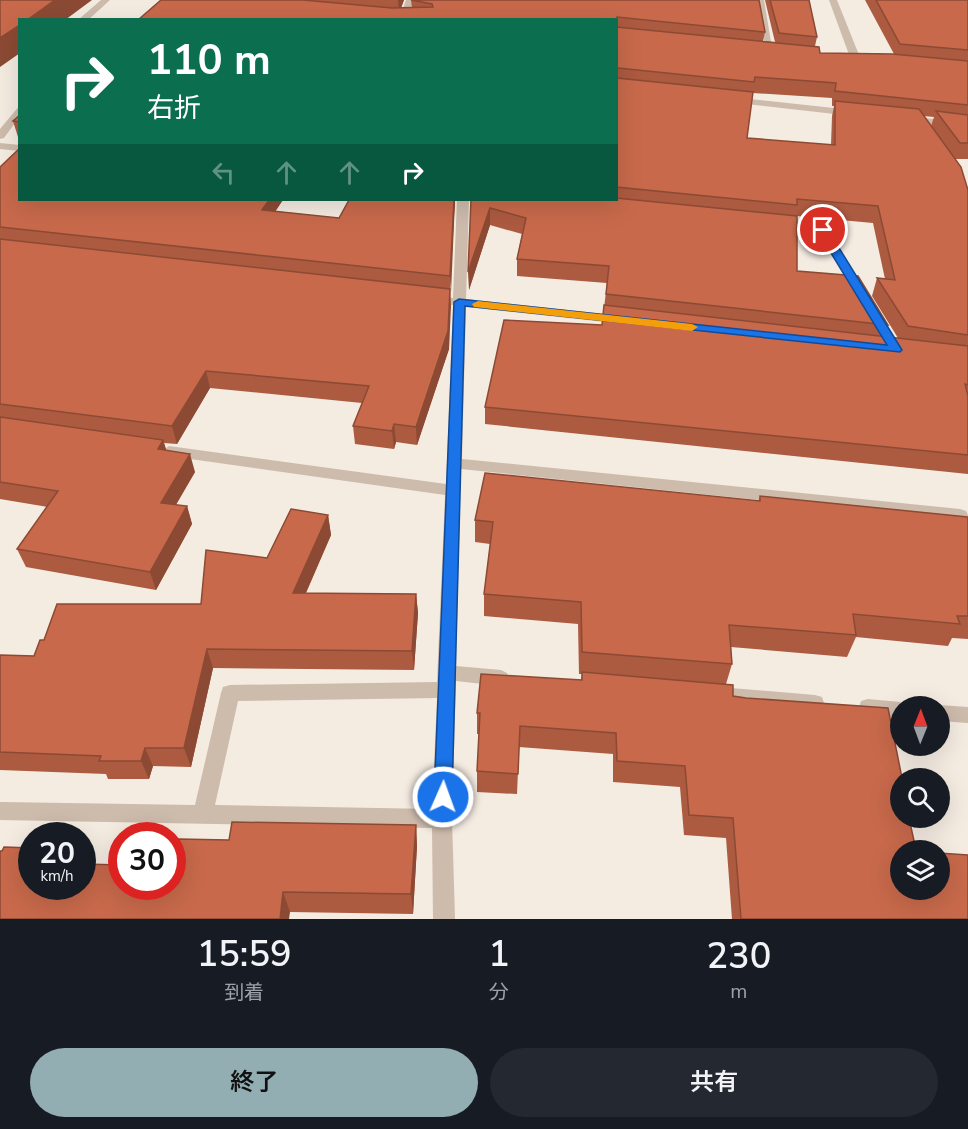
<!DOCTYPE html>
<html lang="ja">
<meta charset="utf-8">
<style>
body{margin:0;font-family:"Nunito Sans","Noto Sans JP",sans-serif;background:#242831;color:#f1f3f6;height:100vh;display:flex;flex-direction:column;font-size:22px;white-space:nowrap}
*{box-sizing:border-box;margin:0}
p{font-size:20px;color:#9ea1a6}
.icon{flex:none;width:33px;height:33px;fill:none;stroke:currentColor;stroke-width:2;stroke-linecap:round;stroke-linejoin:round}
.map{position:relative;height:919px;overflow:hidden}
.drawer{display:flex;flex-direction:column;background:#171b24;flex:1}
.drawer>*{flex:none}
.hud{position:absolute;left:18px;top:18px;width:600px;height:183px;border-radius:0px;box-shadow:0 6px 24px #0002;background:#0b6e4f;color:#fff;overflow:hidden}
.needle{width:39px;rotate:1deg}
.buttons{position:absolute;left:890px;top:696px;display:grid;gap:12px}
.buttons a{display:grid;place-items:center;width:60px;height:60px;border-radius:50%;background:#171b24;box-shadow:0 6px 24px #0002;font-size:30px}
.speed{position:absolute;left:18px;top:822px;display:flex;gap:12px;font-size:30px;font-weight:700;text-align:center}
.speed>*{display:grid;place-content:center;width:78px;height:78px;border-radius:50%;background:#171b24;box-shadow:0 6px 24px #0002;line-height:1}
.speed small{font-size:15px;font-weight:400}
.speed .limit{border:9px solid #d22;background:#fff;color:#111}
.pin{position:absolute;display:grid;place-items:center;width:51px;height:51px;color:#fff;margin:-26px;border:3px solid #fff;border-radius:50%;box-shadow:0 2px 6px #0007}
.me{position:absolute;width:66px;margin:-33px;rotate:2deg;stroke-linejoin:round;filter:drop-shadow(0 0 4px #0008)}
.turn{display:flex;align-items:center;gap:21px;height:126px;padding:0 30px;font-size:27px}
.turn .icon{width:78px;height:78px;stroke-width:2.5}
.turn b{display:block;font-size:42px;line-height:51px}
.lanes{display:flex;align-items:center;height:57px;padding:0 30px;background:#0003;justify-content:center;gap:30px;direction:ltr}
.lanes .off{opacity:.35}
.eta{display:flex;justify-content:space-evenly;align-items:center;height:102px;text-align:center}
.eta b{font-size:36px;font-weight:600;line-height:42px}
.button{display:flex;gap:12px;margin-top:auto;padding:12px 30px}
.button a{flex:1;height:69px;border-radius:36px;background:#92aeb2;color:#111;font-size:24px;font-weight:600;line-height:69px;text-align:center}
.button a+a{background:#242831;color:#f1f3f6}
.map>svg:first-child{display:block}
</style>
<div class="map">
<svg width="968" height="919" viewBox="0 0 968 919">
<rect width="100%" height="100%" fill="#f4ebe1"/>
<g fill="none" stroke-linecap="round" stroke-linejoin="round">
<path fill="#cdbbac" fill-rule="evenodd" d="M 101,0 L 110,0 L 88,20 L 78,20 Z
M 406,0 L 414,0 L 408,17 L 404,20 L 400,17 Z
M 756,0 L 764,0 L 773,54 L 766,52 Z
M 829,0 L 837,0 L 861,60 L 859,62 L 851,60 Z
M 732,97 L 852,110 L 857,113 L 852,116 L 729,102 L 729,98 Z
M 20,105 L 20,116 L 4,138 L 0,139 L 0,129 Z
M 908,116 L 968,123 L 968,129 L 904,121 L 904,117 Z
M 0,143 L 20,145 L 20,151 L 0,149 Z
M 457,200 L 469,200 L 466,299 L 623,316 L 629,320 L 623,324 L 466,307 L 462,459 L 960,509 L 966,511 L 968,515 L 966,519 L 960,521 L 461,469 L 456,666 L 501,670 L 507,673 L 510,678 L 507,683 L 501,686 L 456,681 L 452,819 L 455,919 L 433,919 L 432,828 L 0,820 L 0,802 L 195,805 L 221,693 L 223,687 L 230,685 L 437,682 L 445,495 L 169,456 L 162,451 L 169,446 L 446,484 L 453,305 L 432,303 L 426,299 L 432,295 L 453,298 ZM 437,698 L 432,809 L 215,805 L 238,701 Z
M 777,222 L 827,228 L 867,293 L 865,296 L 857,296 L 819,233 L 773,227 L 773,223 Z
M 719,687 L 815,695 L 822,697 L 824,703 L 822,709 L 815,711 L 719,703 L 712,701 L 710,695 L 712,689 Z
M 868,699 L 900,702 L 908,706 L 900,706 L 900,718 L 861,713 L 859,707 L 861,701 Z
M 939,705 L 968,707 L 968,723 L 939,721 L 939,706 L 934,706 Z"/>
</g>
<path fill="#ac5a40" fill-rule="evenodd" d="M 161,0 L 404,0 L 401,8 L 412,8 L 411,0 L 759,0 L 765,32 L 763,41 L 775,42 L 765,0 L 809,0 L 817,37 L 815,46 L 820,53 L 894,54 L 865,0 L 968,0 L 968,159 L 955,159 L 968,190 L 968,474 L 485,424 L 485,407 L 602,325 L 607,283 L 517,276 L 517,259 L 522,234 L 490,225 L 469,290 L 471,200 L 468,200 L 616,200 L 616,20 ZM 753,93 L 832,98 L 832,106 L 834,106 L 832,116 L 831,145 L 747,138 ZM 923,116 L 934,117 L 931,126 ZM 797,216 L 873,223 L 885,279 L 877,278 L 872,296 L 898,338 L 884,336 L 888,325 L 797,271 Z
M 20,115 L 20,137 L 18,137 L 13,121 Z
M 0,167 L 275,211 L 339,218 L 455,200 L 450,293 L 449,349 L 417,445 L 396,442 L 394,449 L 355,444 L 353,426 L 362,403 L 210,388 L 177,444 L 164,443 L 166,450 L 195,472 L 176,505 L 187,506 L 192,524 L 156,590 L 26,567 L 17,549 L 48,507 L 0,499 Z
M 760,496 L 968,517 L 968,639 L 952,638 L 948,646 L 856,637 L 847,657 L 731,647 L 732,664 L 726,684 L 733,696 L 916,850 L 968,919 L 732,919 L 726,838 L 684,835 L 680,787 L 613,782 L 613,754 L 519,747 L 517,794 L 477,792 L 477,771 L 479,734 L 477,734 L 477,713 L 581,680 L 582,674 L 579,674 L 578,624 L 484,616 L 484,594 L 490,544 L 475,542 L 475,520 L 759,500 Z
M 328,515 L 331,535 L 306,593 L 416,594 L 418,613 L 414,670 L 213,668 L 191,767 L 153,766 L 149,779 L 108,779 L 106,774 L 0,770 L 0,655 L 34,656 L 44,640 L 201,604 Z
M 416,825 L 417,846 L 413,914 L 290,912 L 32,886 L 172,886 L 229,840 Z"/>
<path fill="#8c4a34" d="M 55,0 L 92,0 L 65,20 L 27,20 Z
M 398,0 L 404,0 L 399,13 Z
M 20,25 L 20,53 L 0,67 L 0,38 Z
M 269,200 L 283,200 L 265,227 L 262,210 Z
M 454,200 L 455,200 L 451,293 L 450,276 Z
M 490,208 L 490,225 L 469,290 L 468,272 Z
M 450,289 L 451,306 L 449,349 L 417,445 L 416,427 Z
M 206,371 L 210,388 L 177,444 L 172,426 Z
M 394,424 L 396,442 L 394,449 L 392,431 Z
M 163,440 L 169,458 L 158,449 Z
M 190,454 L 195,472 L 166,521 L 161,503 Z
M 187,506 L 192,524 L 156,590 L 150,572 Z
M 328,515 L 331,535 L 297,613 L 293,593 Z
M 416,594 L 418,613 L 414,670 L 412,651 Z
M 207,649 L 213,668 L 191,767 L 184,748 Z
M 145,748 L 153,766 L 149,779 L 141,761 Z
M 416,825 L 417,846 L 413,914 L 411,894 Z
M 283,892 L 290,912 L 289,919 L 280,919 Z"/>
<path fill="#c8694b" stroke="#8c4a34" stroke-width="1.5" d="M 0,0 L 55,0 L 27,20 L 20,20 L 20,25 L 0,38 Z
M 161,0 L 303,0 L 392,8 L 433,7 L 432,4 L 411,0 L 759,0 L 765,32 L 617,17 L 616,22 L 616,20 L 138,20 Z
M 770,0 L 809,0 L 817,37 L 779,33 Z
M 876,0 L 968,0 L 968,50 L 900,44 Z
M 616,27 L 819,47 L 820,53 L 892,54 L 968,61 L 968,105 L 835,91 L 836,83 L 755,77 L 754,82 L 618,68 L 616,69 Z
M 616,75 L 617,78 L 753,92 L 747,138 L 835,145 L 835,101 L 919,109 L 961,167 L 968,190 L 968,335 L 908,326 L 877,278 L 895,280 L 878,206 L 797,199 L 797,205 L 616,187 Z
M 936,111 L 968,115 L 968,143 L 960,143 Z
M 20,115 L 20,122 L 13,121 Z
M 20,148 L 20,200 L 269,200 L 262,210 L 339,218 L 349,200 L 454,200 L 450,276 L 0,227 L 0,167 Z
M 616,198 L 797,216 L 797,271 L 858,276 L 888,325 L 606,294 L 609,266 L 517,259 L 526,218 L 490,208 L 468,272 L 471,200 L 616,200 Z
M 0,239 L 450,289 L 448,331 L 416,427 L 394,424 L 392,431 L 353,426 L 369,386 L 206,371 L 172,426 L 0,404 Z
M 604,305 L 968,346 L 968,385 L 965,384 L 968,396 L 968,455 L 485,407 L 504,320 L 602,325 Z
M 0,417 L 163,440 L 158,449 L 190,454 L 161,503 L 187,506 L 150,572 L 17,549 L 58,491 L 0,482 Z
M 485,473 L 760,501 L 760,496 L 968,517 L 968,616 L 957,616 L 960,624 L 853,614 L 856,635 L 729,625 L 732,664 L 582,652 L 581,602 L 484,594 L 493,522 L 475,520 Z
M 291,509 L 328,515 L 293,593 L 416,594 L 412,651 L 207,649 L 184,748 L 145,748 L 141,761 L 99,761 L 101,756 L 0,752 L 0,655 L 34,656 L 40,640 L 44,640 L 57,604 L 201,604 L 206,550 L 267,558 Z
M 582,672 L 733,685 L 733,696 L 746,698 L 888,708 L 902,778 L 900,778 L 900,818 L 909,818 L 916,850 L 900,850 L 900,890 L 939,890 L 939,853 L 968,855 L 968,919 L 741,919 L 733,818 L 689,815 L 685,766 L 617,761 L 616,733 L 520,726 L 518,774 L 477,771 L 480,713 L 477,713 L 481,674 L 582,680 Z
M 232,822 L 416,825 L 411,894 L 283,892 L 280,919 L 0,919 L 0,851 L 2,851 L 4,847 L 32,848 L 32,886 L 82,886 L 82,864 L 122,865 L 122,886 L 172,886 L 172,863 L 178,839 L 229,840 Z"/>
<path fill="#1a73e8" stroke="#114b97" stroke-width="1.5" d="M 819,228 L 828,230 L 902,350 L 900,352 L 465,306 L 452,797 L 449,803 L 443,806 L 436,803 L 434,797 L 454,302 L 459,299 L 887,345 L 817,230 Z"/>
<path fill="#f59e0b" d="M 478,301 L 692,324 L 698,327 L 692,331 L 474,307 L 472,304 Z"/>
</svg>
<div class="buttons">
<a><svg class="needle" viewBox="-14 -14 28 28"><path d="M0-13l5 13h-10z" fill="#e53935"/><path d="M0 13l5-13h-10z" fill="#9ea1a6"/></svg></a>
<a><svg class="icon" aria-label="search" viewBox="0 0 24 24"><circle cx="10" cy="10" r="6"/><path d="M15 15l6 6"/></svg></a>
<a><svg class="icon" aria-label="layers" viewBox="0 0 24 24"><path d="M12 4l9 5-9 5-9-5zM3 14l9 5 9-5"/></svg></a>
</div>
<div class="speed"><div>20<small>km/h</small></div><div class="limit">30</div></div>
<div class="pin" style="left:823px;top:230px;background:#d93025"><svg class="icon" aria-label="arrive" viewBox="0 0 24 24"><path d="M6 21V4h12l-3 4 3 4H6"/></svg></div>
<svg class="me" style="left:443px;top:797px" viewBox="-20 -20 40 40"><circle r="17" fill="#1a73e8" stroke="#fff" stroke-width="3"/><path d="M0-11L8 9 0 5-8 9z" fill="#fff"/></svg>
<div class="hud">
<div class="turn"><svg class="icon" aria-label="right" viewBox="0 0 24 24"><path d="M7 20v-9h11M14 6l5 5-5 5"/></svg><div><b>110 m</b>右折</div></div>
<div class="lanes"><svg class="icon off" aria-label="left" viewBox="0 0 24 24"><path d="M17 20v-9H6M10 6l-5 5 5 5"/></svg><svg class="icon off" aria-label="ahead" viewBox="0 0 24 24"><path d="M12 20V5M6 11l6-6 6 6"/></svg><svg class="icon off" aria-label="ahead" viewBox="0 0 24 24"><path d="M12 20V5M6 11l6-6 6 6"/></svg><svg class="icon" aria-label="right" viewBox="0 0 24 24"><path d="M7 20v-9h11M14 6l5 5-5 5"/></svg></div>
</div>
</div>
<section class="drawer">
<div class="eta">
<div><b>15:59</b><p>到着</p></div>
<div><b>1</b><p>分</p></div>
<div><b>230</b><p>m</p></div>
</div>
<div class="button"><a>終了</a><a>共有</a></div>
</section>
